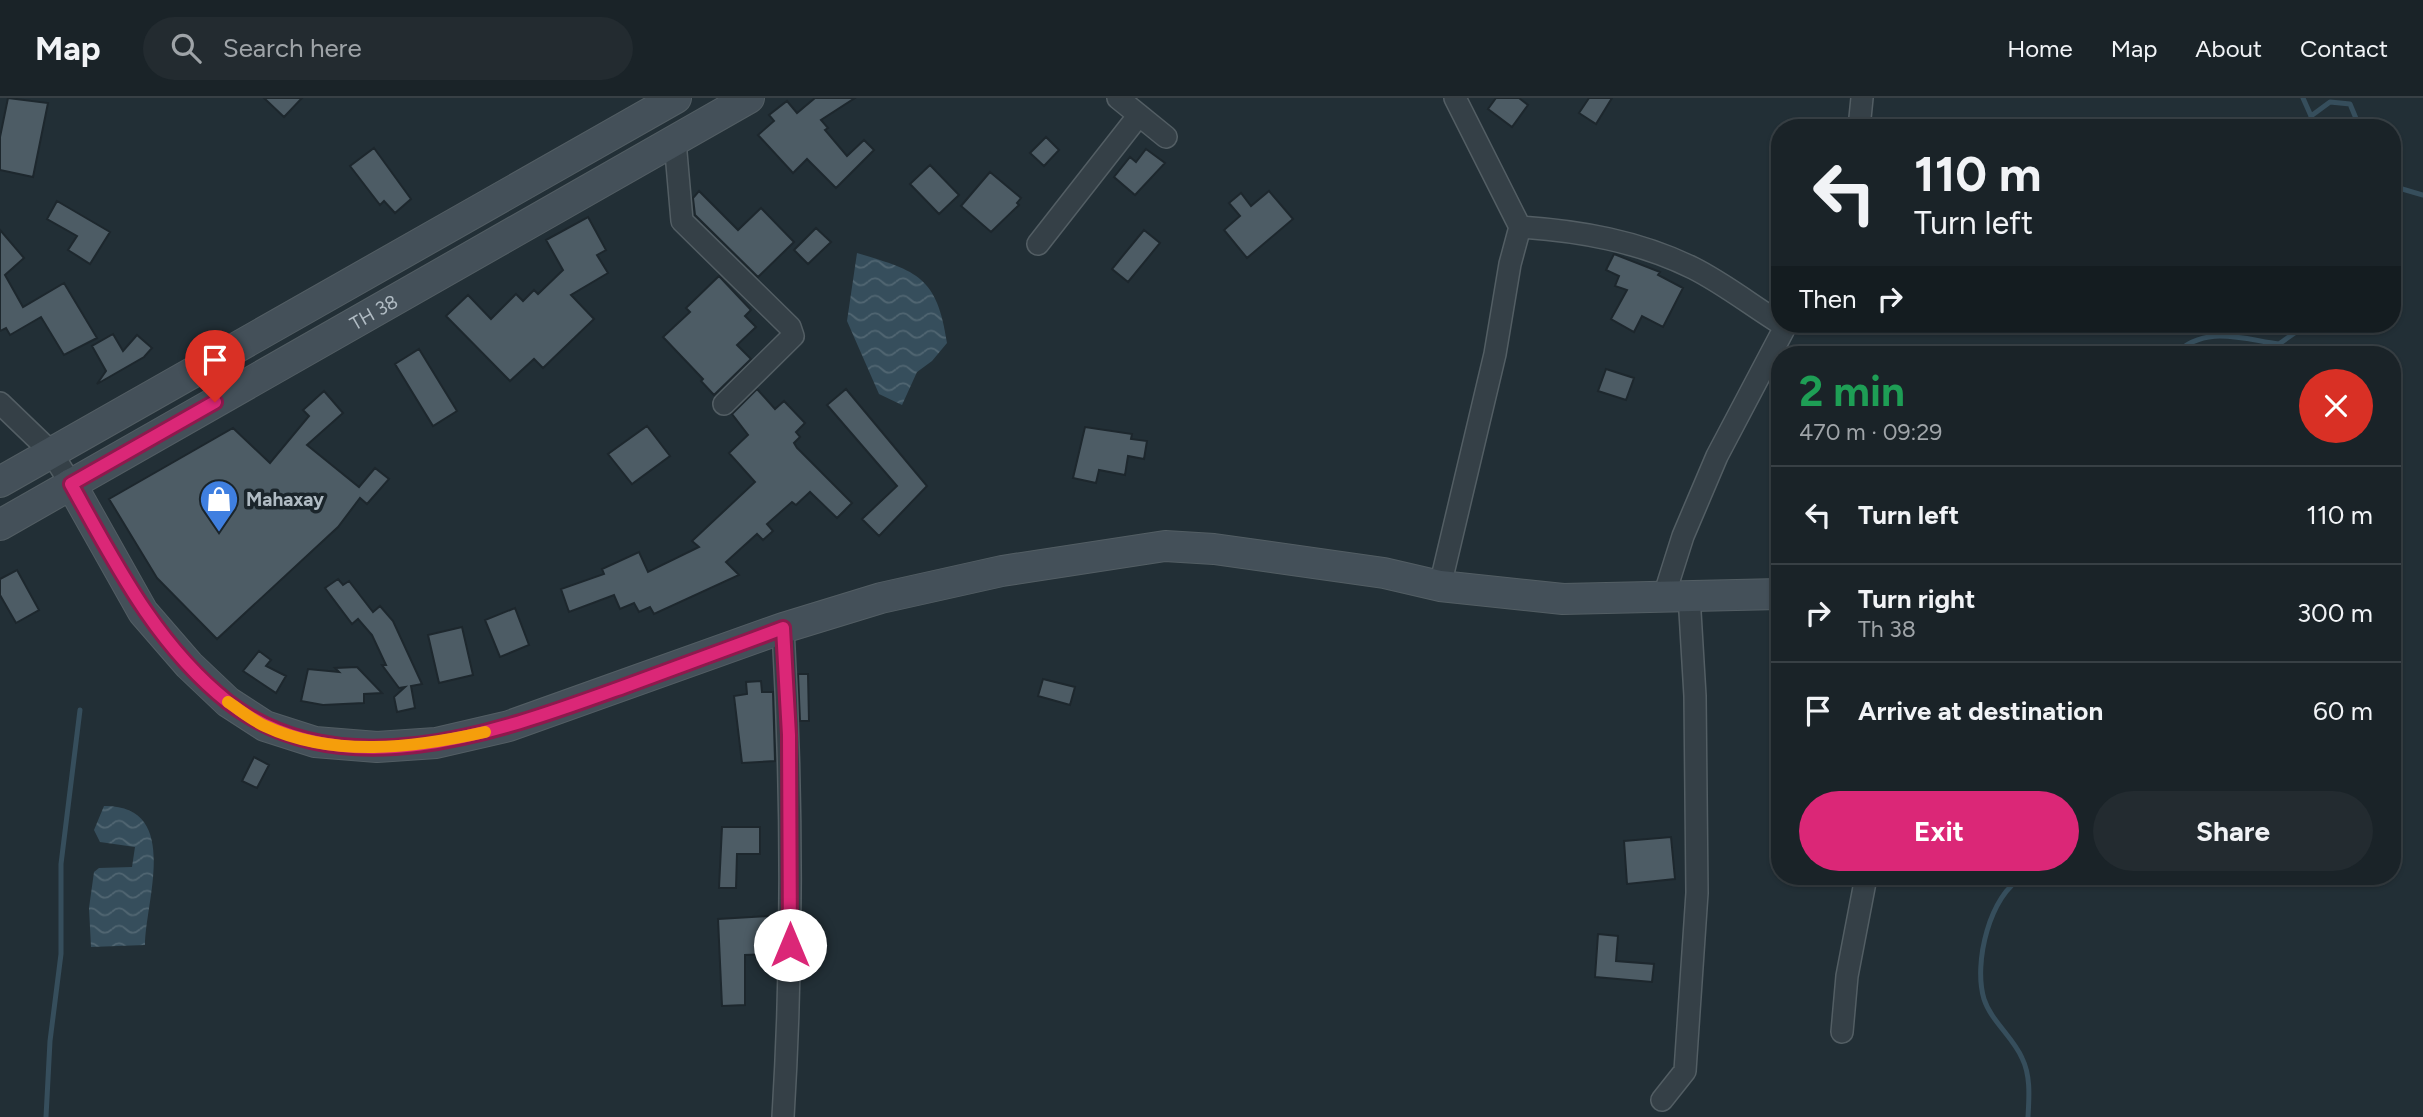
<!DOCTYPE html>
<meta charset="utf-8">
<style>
body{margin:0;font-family:Figtree,sans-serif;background:#232b30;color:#f1f3f6;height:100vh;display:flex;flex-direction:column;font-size:26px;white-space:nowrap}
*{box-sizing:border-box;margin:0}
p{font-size:23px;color:#9fa4a8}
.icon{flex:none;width:38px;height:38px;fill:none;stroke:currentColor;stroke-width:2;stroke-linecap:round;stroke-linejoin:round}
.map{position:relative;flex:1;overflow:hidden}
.details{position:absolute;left:1771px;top:248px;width:630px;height:539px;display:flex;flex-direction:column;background:#1a2328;border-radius:28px;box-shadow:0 2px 5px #0004,0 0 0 2px #384045}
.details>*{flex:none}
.banner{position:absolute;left:1771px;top:21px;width:630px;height:214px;border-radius:28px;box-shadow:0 2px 5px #0004,0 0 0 2px #384045;background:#1a2328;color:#f1f3f6;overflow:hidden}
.pin{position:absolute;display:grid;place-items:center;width:60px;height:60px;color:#fff;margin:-72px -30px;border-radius:50% 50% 50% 0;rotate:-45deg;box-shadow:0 0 7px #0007}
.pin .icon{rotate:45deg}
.me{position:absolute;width:77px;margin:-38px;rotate:0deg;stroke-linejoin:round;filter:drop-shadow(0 0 5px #0008)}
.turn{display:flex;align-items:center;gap:24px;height:147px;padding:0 28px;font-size:32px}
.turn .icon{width:91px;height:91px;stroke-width:2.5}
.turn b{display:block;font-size:49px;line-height:60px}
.then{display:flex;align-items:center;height:66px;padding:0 28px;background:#0003;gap:14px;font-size:26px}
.round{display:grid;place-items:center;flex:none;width:74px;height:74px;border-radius:37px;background:#232b30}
.headline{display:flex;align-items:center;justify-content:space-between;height:119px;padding:0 28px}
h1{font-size:42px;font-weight:700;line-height:52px;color:#1e9e55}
.action{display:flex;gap:14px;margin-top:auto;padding:14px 28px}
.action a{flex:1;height:80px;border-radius:42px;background:#db2777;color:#fff;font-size:28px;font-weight:700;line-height:80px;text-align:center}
.action a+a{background:#232b30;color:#f1f3f6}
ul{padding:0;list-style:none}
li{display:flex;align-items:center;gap:21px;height:98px;padding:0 28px;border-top:2px solid #384045}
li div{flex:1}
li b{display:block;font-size:26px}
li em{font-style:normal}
header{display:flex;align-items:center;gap:42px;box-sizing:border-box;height:98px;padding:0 35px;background:#1a2328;border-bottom:2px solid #384045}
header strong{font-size:33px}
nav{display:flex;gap:38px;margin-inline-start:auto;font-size:24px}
.search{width:490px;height:63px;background:#232b30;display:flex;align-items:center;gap:18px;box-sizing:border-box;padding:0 24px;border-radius:38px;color:#9fa4a8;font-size:26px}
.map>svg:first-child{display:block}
</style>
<header>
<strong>Map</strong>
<div class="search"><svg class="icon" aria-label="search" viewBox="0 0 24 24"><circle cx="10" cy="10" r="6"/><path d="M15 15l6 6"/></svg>Search here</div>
<nav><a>Home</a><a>Map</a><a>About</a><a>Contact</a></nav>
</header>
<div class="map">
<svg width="2423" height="1019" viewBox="0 0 2423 1019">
<defs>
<pattern id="water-waves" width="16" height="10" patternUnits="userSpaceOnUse" patternTransform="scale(1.75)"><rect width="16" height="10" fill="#364e5c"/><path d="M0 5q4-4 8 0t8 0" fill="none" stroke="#516672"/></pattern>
</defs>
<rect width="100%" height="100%" fill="#222f36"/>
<path fill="url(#water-waves)" d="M 857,155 C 916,173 937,177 947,245 L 932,263 L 917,274 L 902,307 L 879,296 L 847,223 Z
M 104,708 C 182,707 145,804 145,847 L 91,849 L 89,810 L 94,774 L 99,770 L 132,769 L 135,749 L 100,744 L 94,732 Z"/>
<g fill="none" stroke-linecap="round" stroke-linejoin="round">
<path stroke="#364e5c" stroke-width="5" d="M 2303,0 L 2311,18 L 2309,30
M 2311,18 L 2330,4 L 2350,6 L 2360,30
M 2392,88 L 2423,97
M 2174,257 C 2205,226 2242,241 2279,246 L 2296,234 L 2300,226
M 2023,779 C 1990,796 1973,865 1984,901 C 1991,923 2013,939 2022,960 C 2031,978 2029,1000 2028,1019
M 2037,779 L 2055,785 L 2063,779
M 46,1019 L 50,943 L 61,856 L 61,766 L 80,612"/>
</g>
<path fill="#4d5c65" stroke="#1d272d" stroke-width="2" d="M 8,0 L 48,5 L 33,79 L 0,72 L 0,39 Z
M 264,0 L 302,0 L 284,19 Z
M 815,0 L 855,0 L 821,22 L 828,30 L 825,32 L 847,58 L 864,42 L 874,52 L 836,90 L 807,61 L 793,75 L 758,37 L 774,23 L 769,17 L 787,3 L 797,15 Z
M 1496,0 L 1519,0 L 1528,7 L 1512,29 L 1488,11 Z
M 1589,0 L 1612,0 L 1596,26 L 1579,15 Z
M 1046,39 L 1059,52 L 1044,68 L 1030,55 Z
M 374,50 L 411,101 L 395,115 L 384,103 L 380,107 L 350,68 Z
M 1146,51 L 1165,65 L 1135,97 L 1114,79 L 1130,59 L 1136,64 Z
M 930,67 L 959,97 L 939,116 L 910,86 Z
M 990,74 L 1021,100 L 1017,105 L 1019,107 L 991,134 L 961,108 Z
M 699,93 L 738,132 L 761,110 L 794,144 L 758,179 L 695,117 L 693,100 Z
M 1269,93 L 1293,121 L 1247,160 L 1224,132 L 1240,118 L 1229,105 L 1241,95 L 1251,108 Z
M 57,103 L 110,134 L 90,166 L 68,152 L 77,138 L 47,121 Z
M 588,119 L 606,152 L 597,157 L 608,175 L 571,197 L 594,221 L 543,270 L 534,261 L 510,283 L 446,218 L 468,197 L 491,221 L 516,196 L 523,203 L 534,192 L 538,196 L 563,172 L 546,142 Z
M 816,130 L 831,144 L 808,166 L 794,152 Z
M 0,132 L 24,160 L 5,177 L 23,209 L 64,185 L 97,240 L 64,257 L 41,219 L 10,237 L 6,230 L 0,233 Z
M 1144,132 L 1160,145 L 1128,184 L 1112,171 Z
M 1614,156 L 1660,174 L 1658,177 L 1683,190 L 1663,229 L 1642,218 L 1634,234 L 1611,221 L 1627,192 L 1615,188 L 1619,178 L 1606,172 Z
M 719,178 L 751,212 L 745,218 L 756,229 L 737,247 L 751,261 L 714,297 L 701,283 L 703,281 L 663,239 L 690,214 L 686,210 Z
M 113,236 L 123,253 L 137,237 L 152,250 L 144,259 L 97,286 L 106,273 L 92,248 Z
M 419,251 L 457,313 L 433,328 L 395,266 Z
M 1606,271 L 1634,280 L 1626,302 L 1598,293 Z
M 757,291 L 775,311 L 784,303 L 805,325 L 796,334 L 800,339 L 794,345 L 797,350 L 852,405 L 837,420 L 810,394 L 796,407 L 792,404 L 767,426 L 773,433 L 763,442 L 757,436 L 726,464 L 739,477 L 654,516 L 650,509 L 639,514 L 634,505 L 620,511 L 614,497 L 569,514 L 561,491 L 604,476 L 602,471 L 639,454 L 648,474 L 699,449 L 692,443 L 755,384 L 729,355 L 748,337 L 732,316 Z
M 846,291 L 927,388 L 879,438 L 862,421 L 897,388 L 827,307 Z
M 324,293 L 343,315 L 307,347 L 359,389 L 375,370 L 389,381 L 367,406 L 360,400 L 338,429 L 217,541 L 157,480 L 109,401 L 233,330 L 270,365 L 309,318 L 303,312 Z
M 647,328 L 670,358 L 632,386 L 608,356 Z
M 1085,329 L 1132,336 L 1131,341 L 1147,343 L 1144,361 L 1128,358 L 1125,377 L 1099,372 L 1096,385 L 1073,380 Z
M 17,472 L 39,512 L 16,525 L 0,497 L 0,481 Z
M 338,481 L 343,487 L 349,483 L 373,514 L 380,508 L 393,523 L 422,586 L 411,588 L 415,610 L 397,614 L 394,599 L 405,589 L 399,590 L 382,567 L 386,567 L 372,537 L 358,521 L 352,526 L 325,490 Z
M 515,510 L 529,547 L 500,559 L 485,522 Z
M 462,529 L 473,577 L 439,585 L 428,537 Z
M 259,553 L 271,562 L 266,568 L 286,578 L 276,595 L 243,573 Z
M 357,569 L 382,595 L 364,596 L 364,605 L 323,607 L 301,603 L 308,571 L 339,574 L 335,570 Z
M 798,576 L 808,576 L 809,623 L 800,623 Z
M 1043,581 L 1075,589 L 1070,607 L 1038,598 Z
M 761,583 L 762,594 L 773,594 L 775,663 L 742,665 L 734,598 L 747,596 L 746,584 Z
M 254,659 L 269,667 L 257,690 L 242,683 Z
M 722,729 L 760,729 L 760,756 L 737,756 L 736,790 L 719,790 Z
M 1671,739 L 1675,781 L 1627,786 L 1624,743 Z
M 769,818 L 770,856 L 745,857 L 745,907 L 722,908 L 718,821 Z
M 1598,836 L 1618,838 L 1616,863 L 1654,866 L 1652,884 L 1595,879 Z"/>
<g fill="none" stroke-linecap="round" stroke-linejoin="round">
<g stroke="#535e64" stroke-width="24">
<path id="street" d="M 1118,0 L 1166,39
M 1859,30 L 1862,0
M 675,43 L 682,123 L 790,229 L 793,238 L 724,306
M 1520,129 C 1580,133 1638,143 1693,170 C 1723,185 1751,207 1780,225
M 1038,146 L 1139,17
M 0,305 L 51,354 L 71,386
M 1440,488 L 1495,256 L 1510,166 L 1520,129 L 1455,0
M 1664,498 L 1683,438 L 1717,358 L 1785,229 L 1780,226
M 783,530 C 792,693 793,856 783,1019
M 1842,934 L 1847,878 L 1866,779
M 1662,1002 L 1685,973 L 1697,795 L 1695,598 L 1689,497"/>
</g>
<g stroke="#535e64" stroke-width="32">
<g id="secondary">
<path d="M 0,384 L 676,0"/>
<path d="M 71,386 L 143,514 L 189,567 L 228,604 L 265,628 L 315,644 L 377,649 L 436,645 L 509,628 L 783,530 L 881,500 L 1002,473 L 1165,448 L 1214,451 L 1384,475 L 1440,488 L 1563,501 L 1780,496"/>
<path id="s1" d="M 0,427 L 749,0"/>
</g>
</g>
<use href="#street" stroke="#354047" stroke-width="21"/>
<use href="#secondary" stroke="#445059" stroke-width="30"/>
</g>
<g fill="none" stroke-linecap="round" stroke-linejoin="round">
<g stroke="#8e194d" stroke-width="18">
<path id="route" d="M 215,304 L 71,386 C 115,465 156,547 228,604 C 343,693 503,632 623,589 C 677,569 730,550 783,530 L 789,637 L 790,847"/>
</g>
<use href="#route" stroke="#db2777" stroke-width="12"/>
<path stroke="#f59e0b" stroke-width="12" d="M 228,604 C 240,612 252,622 265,628 C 333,660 414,650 485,634"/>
</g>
<defs>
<g id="shop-pin" transform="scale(2.0125)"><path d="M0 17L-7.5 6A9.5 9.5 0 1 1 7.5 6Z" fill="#3f7fe0" stroke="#1b252b"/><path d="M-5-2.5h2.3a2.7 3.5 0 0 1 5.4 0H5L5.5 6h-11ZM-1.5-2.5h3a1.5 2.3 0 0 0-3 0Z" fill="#fff"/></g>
</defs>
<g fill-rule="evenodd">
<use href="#shop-pin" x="219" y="401"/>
</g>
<g text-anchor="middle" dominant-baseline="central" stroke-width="7" stroke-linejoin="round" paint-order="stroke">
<g font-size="19" fill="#b0bbc3" stroke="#1b252b">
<text stroke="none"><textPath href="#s1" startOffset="430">TH 38</textPath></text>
</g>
<g font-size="19" font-weight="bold" fill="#b0bbc3" stroke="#1b252b" text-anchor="start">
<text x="246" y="401">Mahaxay</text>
</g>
</g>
</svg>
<div class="pin" style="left:215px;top:304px;background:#d93025"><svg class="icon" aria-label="arrive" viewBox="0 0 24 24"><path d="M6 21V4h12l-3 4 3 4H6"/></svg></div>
<svg class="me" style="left:790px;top:847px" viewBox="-20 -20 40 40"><circle r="19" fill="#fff"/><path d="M0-13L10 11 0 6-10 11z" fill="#db2777"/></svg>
<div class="banner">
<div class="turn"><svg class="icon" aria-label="left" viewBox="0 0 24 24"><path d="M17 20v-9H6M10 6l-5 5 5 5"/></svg><div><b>110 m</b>Turn left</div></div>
<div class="then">Then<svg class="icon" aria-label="right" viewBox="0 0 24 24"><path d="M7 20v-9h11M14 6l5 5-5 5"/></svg></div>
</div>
<section class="details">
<div class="headline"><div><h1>2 min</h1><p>470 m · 09:29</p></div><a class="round" style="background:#d93025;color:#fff"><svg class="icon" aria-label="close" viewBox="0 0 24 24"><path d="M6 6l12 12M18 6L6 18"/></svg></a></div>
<ul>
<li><svg class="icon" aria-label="left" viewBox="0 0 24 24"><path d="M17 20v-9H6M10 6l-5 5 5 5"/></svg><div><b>Turn left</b></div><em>110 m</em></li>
<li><svg class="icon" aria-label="right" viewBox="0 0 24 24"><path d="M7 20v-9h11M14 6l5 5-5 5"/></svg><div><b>Turn right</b><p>Th 38</p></div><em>300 m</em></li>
<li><svg class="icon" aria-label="arrive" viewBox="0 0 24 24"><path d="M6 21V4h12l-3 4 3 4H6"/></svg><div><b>Arrive at destination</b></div><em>60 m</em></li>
</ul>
<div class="action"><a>Exit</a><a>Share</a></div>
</section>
</div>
